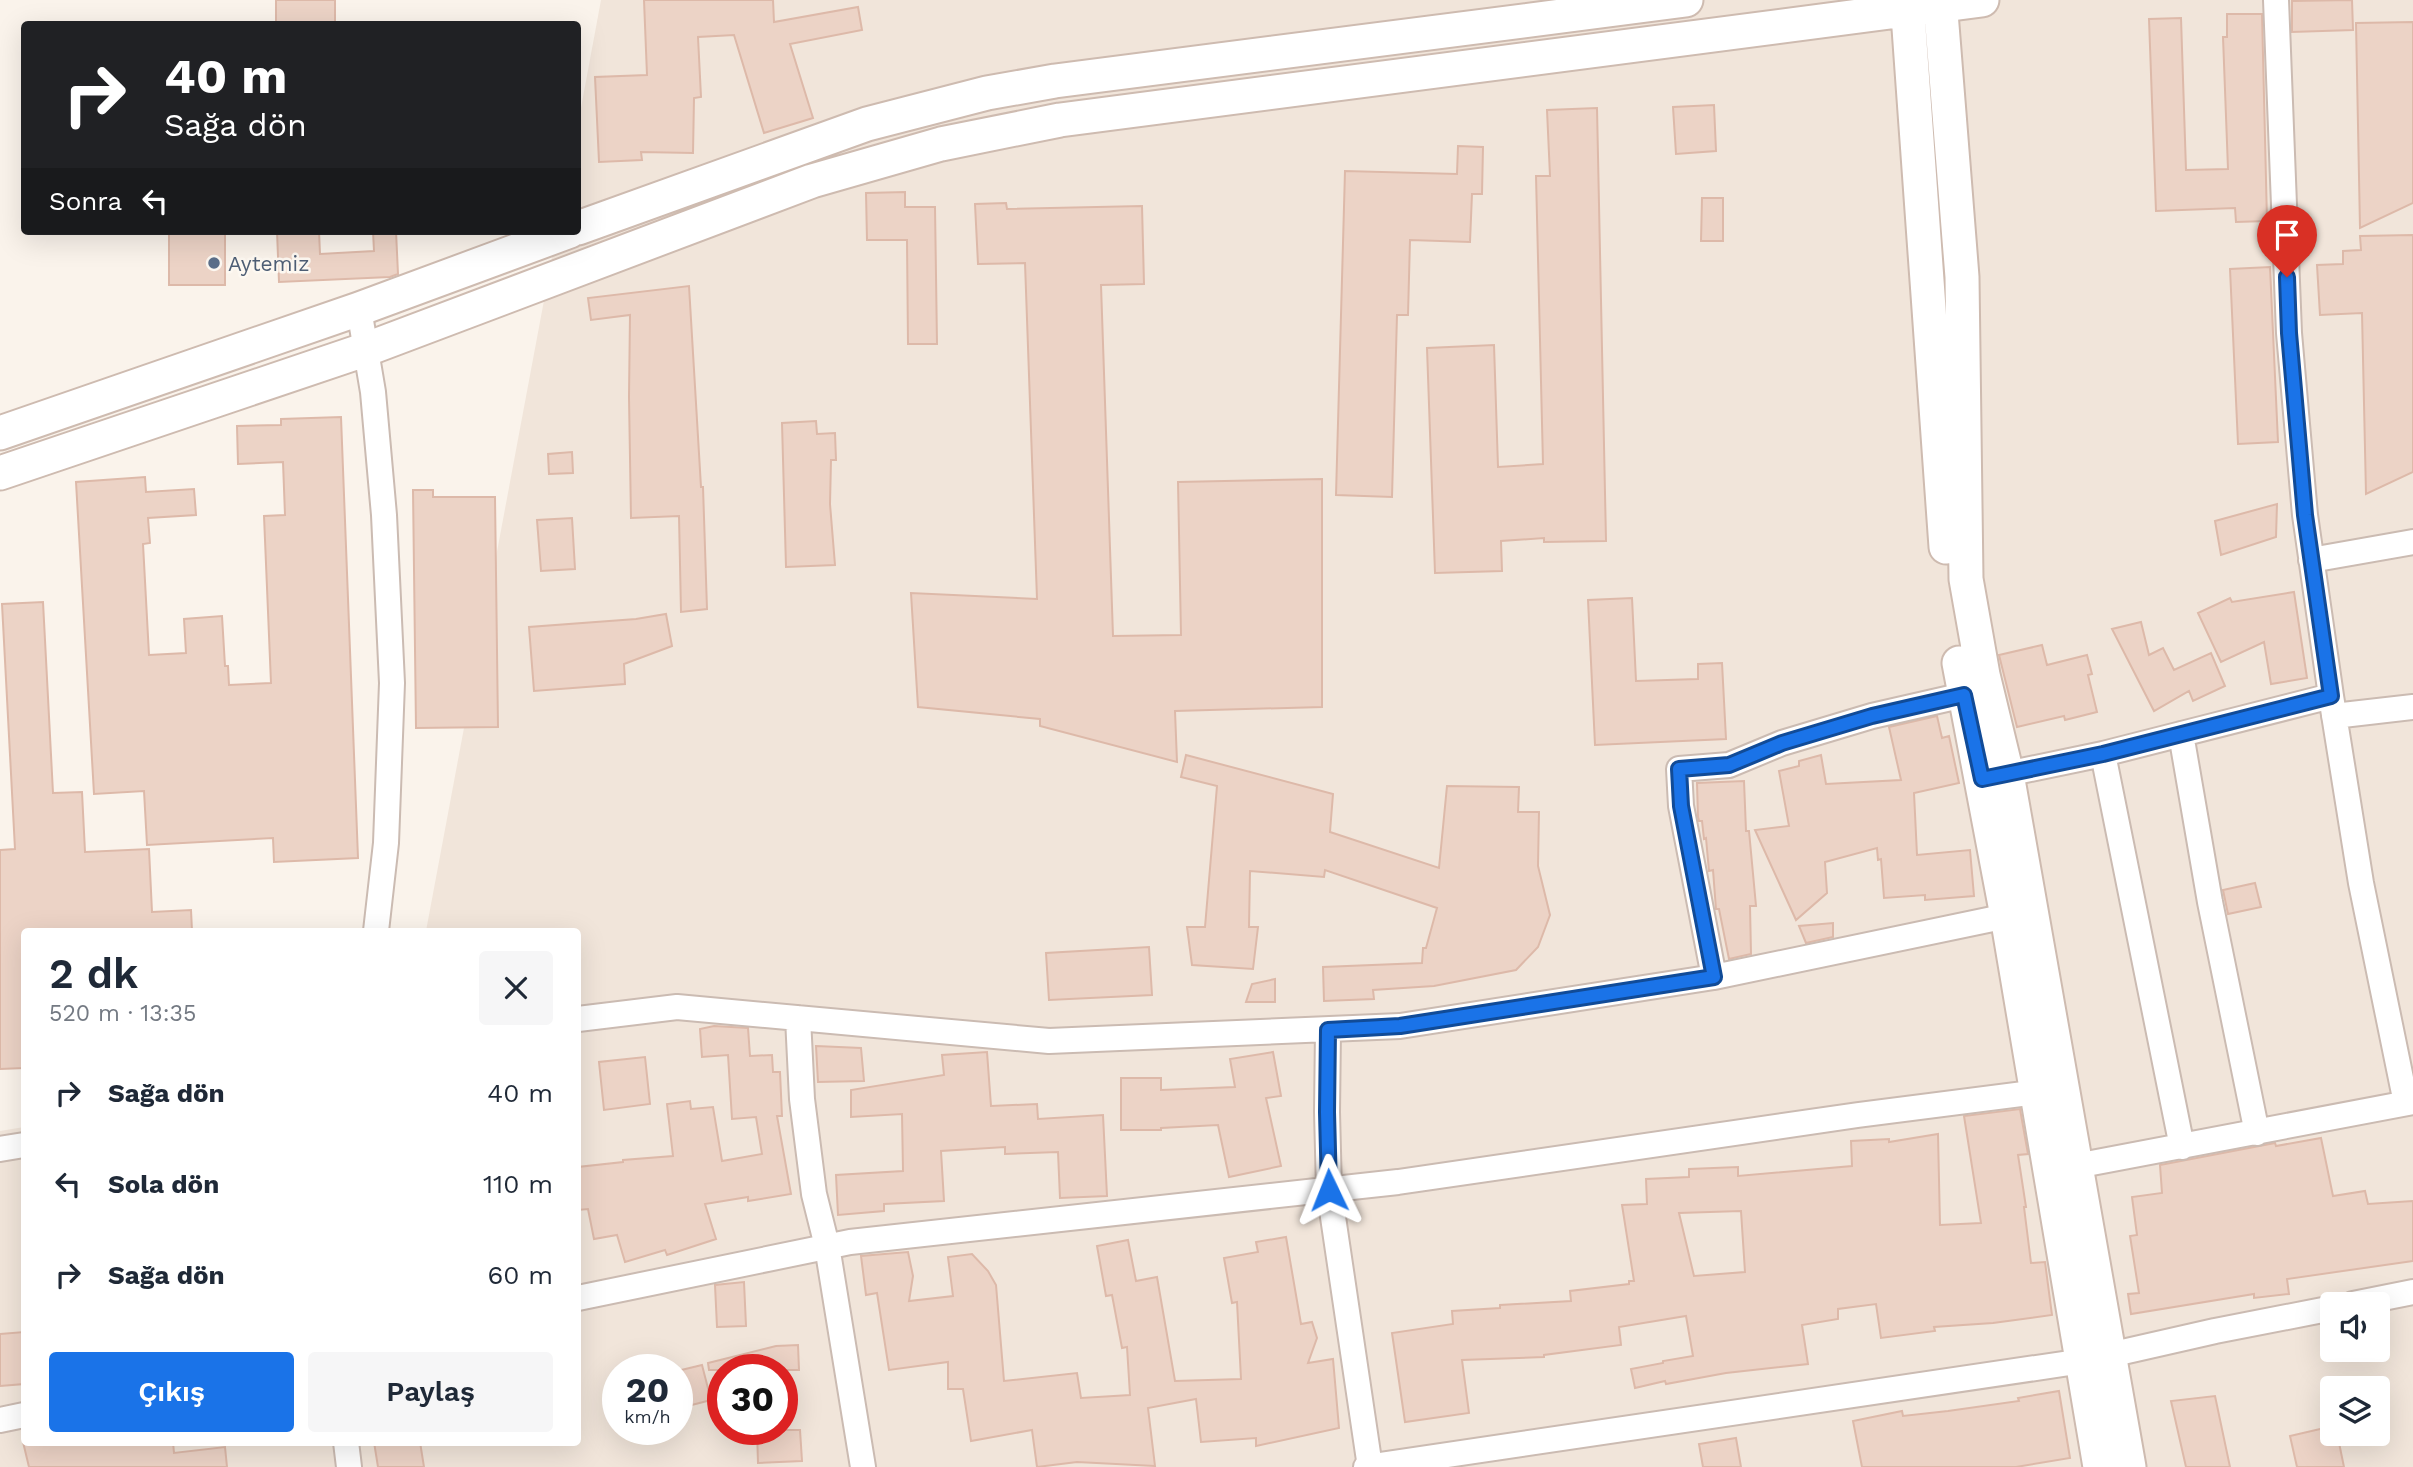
<!DOCTYPE html>
<html lang="tr">
<meta charset="utf-8">
<style>
body{margin:0;font-family:"Work Sans",sans-serif;background:#f6f6f7;color:#1f2937;height:100vh;display:flex;flex-direction:column;font-size:26px;white-space:nowrap}
*{box-sizing:border-box;margin:0}
p{font-size:23px;color:#747a83}
.icon{flex:none;width:38px;height:38px;fill:none;stroke:currentColor;stroke-width:2;stroke-linecap:round;stroke-linejoin:round}
.map{position:relative;flex:1;overflow:hidden}
.side{position:absolute;left:21px;top:928px;width:560px;height:518px;display:flex;flex-direction:column;background:#fff;border-radius:7px;box-shadow:0 7px 28px #0002}
.side>*{flex:none}
.guide{position:absolute;left:21px;top:21px;width:560px;height:214px;border-radius:7px;box-shadow:0 7px 28px #0002;background:#202124;color:#fff;overflow:hidden}
.fabs{position:absolute;left:2320px;top:1292px;display:grid;gap:14px}
.fabs a{display:grid;place-items:center;width:70px;height:70px;border-radius:7px;background:#fff;box-shadow:0 7px 28px #0002;font-size:35px}
.speed{position:absolute;left:602px;top:1354px;display:flex;gap:14px;font-size:35px;font-weight:700;text-align:center}
.speed>*{display:grid;place-content:center;width:91px;height:91px;border-radius:50%;background:#fff;box-shadow:0 7px 28px #0002;line-height:1}
.speed small{font-size:18px;font-weight:400}
.speed .limit{border:10px solid #d22;background:#fff;color:#111}
.pin{position:absolute;display:grid;place-items:center;width:60px;height:60px;color:#fff;margin:-72px -30px;border-radius:50% 50% 50% 0;rotate:-45deg;box-shadow:0 0 7px #0007}
.pin .icon{rotate:45deg}
.me{position:absolute;width:77px;margin:-38px;rotate:358deg;stroke-linejoin:round;filter:drop-shadow(0 0 5px #0008)}
.turn{display:flex;align-items:center;gap:24px;height:147px;padding:0 28px;font-size:32px}
.turn .icon{width:91px;height:91px;stroke-width:2.5}
.turn b{display:block;font-size:49px;line-height:60px}
.then{display:flex;align-items:center;height:66px;padding:0 28px;background:#0003;gap:14px;font-size:26px}
.round{display:grid;place-items:center;flex:none;width:74px;height:74px;border-radius:7px;background:#f6f6f7}
.summary{display:flex;align-items:center;justify-content:space-between;height:119px;padding:0 28px}
h1{font-size:42px;font-weight:600;line-height:52px}
.button{display:flex;gap:14px;margin-top:auto;padding:14px 28px}
.button a{flex:1;height:80px;border-radius:7px;background:#1a73e8;color:#fff;font-size:28px;font-weight:600;line-height:80px;text-align:center}
.button a+a{background:#f6f6f7;color:#1f2937}
ul{padding:0;list-style:none}
li{display:flex;align-items:center;gap:21px;height:91px;padding:0 28px}
li div{flex:1}
li b{display:block;font-size:26px}
li em{font-style:normal}
.map>svg:first-child{display:block}
</style>
<div class="map">
<svg width="2413" height="1467" viewBox="0 0 2413 1467">
<rect width="100%" height="100%" fill="#faf3eb"/>
<path fill="#f1e5da" fill-rule="evenodd" d="M 601,0 L 2413,0 L 2413,1467 L 0,1467 L 0,1131 L 24,1127 L 24,1442 L 578,1442 L 578,931 L 426,931 L 557,231 L 578,231 L 578,124 ZM 2333,1304 L 2378,1304 L 2378,1349 L 2333,1349 ZM 618,1370 L 677,1370 L 677,1430 L 618,1430 ZM 723,1370 L 782,1370 L 782,1430 L 723,1430 ZM 2333,1388 L 2378,1388 L 2378,1433 L 2333,1433 Z"/>
<path fill="#ecd3c6" stroke="#ddb9a9" stroke-width="2" fill-rule="evenodd" d="M 276,0 L 335,0 L 335,24 L 276,24 Z
M 644,0 L 773,0 L 774,22 L 858,7 L 862,30 L 790,44 L 813,118 L 764,133 L 734,35 L 698,37 L 701,97 L 694,98 L 693,153 L 641,152 L 642,160 L 599,162 L 595,77 L 647,75 Z
M 2352,0 L 2353,30 L 2292,32 L 2292,1 Z
M 2227,14 L 2262,14 L 2267,221 L 2236,222 L 2235,208 L 2156,211 L 2149,19 L 2181,18 L 2186,170 L 2228,169 L 2223,37 L 2227,37 Z
M 2413,22 L 2413,203 L 2360,228 L 2356,23 Z
M 1714,105 L 1716,151 L 1676,154 L 1673,107 Z
M 1597,108 L 1606,541 L 1544,542 L 1544,538 L 1501,541 L 1502,571 L 1435,573 L 1427,348 L 1494,345 L 1498,467 L 1543,464 L 1536,176 L 1550,176 L 1547,110 Z
M 1458,146 L 1483,147 L 1482,194 L 1472,194 L 1470,242 L 1410,240 L 1408,315 L 1397,315 L 1392,497 L 1336,495 L 1345,171 L 1457,174 Z
M 905,192 L 905,207 L 935,207 L 937,344 L 908,344 L 907,240 L 867,240 L 866,193 Z
M 1702,198 L 1723,198 L 1723,241 L 1701,241 Z
M 1006,203 L 1007,209 L 1142,206 L 1144,284 L 1101,285 L 1113,636 L 1181,635 L 1178,482 L 1322,479 L 1322,707 L 1175,711 L 1177,762 L 1040,726 L 1040,719 L 918,707 L 911,593 L 1037,599 L 1025,263 L 978,264 L 975,204 Z
M 169,231 L 225,231 L 225,285 L 169,285 Z
M 277,231 L 319,231 L 320,254 L 374,251 L 373,231 L 396,231 L 398,274 L 390,277 L 279,282 Z
M 2413,235 L 2413,472 L 2366,494 L 2362,313 L 2320,315 L 2317,265 L 2343,264 L 2343,251 L 2361,250 L 2360,236 Z
M 2270,267 L 2278,442 L 2238,444 L 2230,269 Z
M 689,286 L 701,487 L 703,487 L 707,609 L 681,612 L 679,516 L 631,518 L 629,397 L 630,315 L 591,320 L 588,298 Z
M 341,417 L 358,858 L 274,862 L 273,838 L 147,845 L 144,791 L 94,794 L 76,482 L 145,477 L 146,492 L 194,489 L 196,515 L 148,518 L 150,543 L 143,544 L 149,655 L 186,653 L 184,619 L 222,616 L 225,666 L 228,666 L 229,685 L 271,683 L 264,516 L 285,515 L 283,462 L 238,464 L 237,426 L 281,425 L 281,419 Z
M 816,421 L 817,434 L 835,433 L 836,460 L 831,460 L 830,504 L 835,565 L 786,567 L 782,423 Z
M 572,452 L 573,473 L 549,474 L 548,454 Z
M 413,490 L 433,490 L 433,497 L 495,497 L 498,727 L 416,728 Z
M 2277,504 L 2276,537 L 2221,555 L 2215,521 Z
M 572,518 L 575,569 L 541,571 L 537,520 Z
M 2294,592 L 2307,678 L 2271,684 L 2264,642 L 2221,662 L 2198,613 L 2230,598 L 2232,602 Z
M 1632,598 L 1636,681 L 1698,679 L 1698,664 L 1722,663 L 1726,739 L 1595,745 L 1588,600 Z
M 43,602 L 53,793 L 82,792 L 85,852 L 149,849 L 152,912 L 191,910 L 192,931 L 24,931 L 24,1068 L 0,1069 L 0,850 L 15,849 L 2,604 Z
M 666,614 L 672,646 L 624,664 L 625,684 L 534,691 L 529,627 L 636,619 Z
M 2141,622 L 2149,655 L 2163,648 L 2174,670 L 2211,653 L 2225,686 L 2193,701 L 2189,691 L 2154,711 L 2112,629 Z
M 2042,645 L 2047,665 L 2087,655 L 2092,674 L 2088,675 L 2097,712 L 2065,720 L 2064,716 L 2017,727 L 1999,655 Z
M 1937,716 L 1942,738 L 1949,736 L 1959,783 L 1914,793 L 1917,855 L 1970,850 L 1974,896 L 1925,900 L 1925,895 L 1884,898 L 1881,859 L 1878,860 L 1877,848 L 1825,862 L 1827,893 L 1796,920 L 1755,830 L 1789,826 L 1779,771 L 1799,766 L 1799,761 L 1821,755 L 1826,784 L 1901,780 L 1889,727 Z
M 1186,755 L 1333,794 L 1330,832 L 1439,868 L 1447,786 L 1519,787 L 1518,812 L 1539,812 L 1538,866 L 1550,915 L 1538,947 L 1516,970 L 1434,986 L 1373,990 L 1374,999 L 1324,1001 L 1323,967 L 1422,963 L 1423,948 L 1426,948 L 1437,908 L 1325,870 L 1324,877 L 1250,871 L 1249,927 L 1258,927 L 1253,969 L 1192,965 L 1187,927 L 1205,927 L 1217,786 L 1181,777 Z
M 1744,781 L 1746,831 L 1749,831 L 1756,906 L 1750,906 L 1751,954 L 1729,959 L 1719,909 L 1716,909 L 1713,870 L 1709,871 L 1706,838 L 1704,839 L 1702,821 L 1699,821 L 1698,817 L 1697,783 Z
M 2255,883 L 2261,907 L 2228,914 L 2223,890 Z
M 1833,923 L 1833,937 L 1806,943 L 1799,926 Z
M 1149,947 L 1152,995 L 1049,1000 L 1046,953 Z
M 1275,979 L 1275,1002 L 1246,1002 L 1252,984 Z
M 714,1026 L 748,1028 L 750,1056 L 772,1055 L 773,1072 L 780,1072 L 782,1116 L 777,1116 L 791,1194 L 748,1201 L 748,1197 L 705,1204 L 716,1239 L 667,1255 L 665,1250 L 625,1262 L 617,1235 L 594,1239 L 588,1209 L 578,1210 L 578,1167 L 623,1162 L 623,1160 L 673,1156 L 667,1104 L 690,1101 L 691,1109 L 713,1107 L 722,1161 L 762,1154 L 756,1117 L 732,1119 L 728,1055 L 702,1057 L 700,1029 Z
M 816,1046 L 861,1048 L 864,1081 L 818,1082 Z
M 987,1052 L 991,1106 L 1037,1104 L 1038,1119 L 1103,1115 L 1107,1196 L 1060,1198 L 1058,1152 L 1005,1154 L 1005,1147 L 941,1151 L 944,1201 L 884,1204 L 884,1211 L 838,1215 L 836,1175 L 903,1171 L 902,1114 L 851,1117 L 851,1090 L 944,1075 L 942,1055 Z
M 1273,1052 L 1281,1096 L 1266,1098 L 1281,1166 L 1229,1177 L 1218,1125 L 1161,1128 L 1161,1130 L 1121,1130 L 1121,1078 L 1161,1078 L 1161,1090 L 1235,1087 L 1230,1059 Z
M 645,1057 L 650,1104 L 604,1110 L 599,1062 Z
M 2020,1109 L 2028,1154 L 2018,1155 L 2026,1207 L 2024,1207 L 2031,1263 L 2045,1262 L 2052,1315 L 1993,1323 L 1934,1327 L 1935,1331 L 1881,1338 L 1876,1304 L 1838,1309 L 1838,1319 L 1802,1325 L 1808,1364 L 1726,1373 L 1666,1384 L 1665,1381 L 1635,1388 L 1631,1369 L 1663,1363 L 1663,1361 L 1693,1356 L 1686,1316 L 1619,1327 L 1621,1345 L 1544,1355 L 1544,1357 L 1462,1360 L 1469,1413 L 1405,1422 L 1392,1333 L 1453,1324 L 1452,1311 L 1500,1308 L 1500,1305 L 1571,1301 L 1570,1291 L 1629,1284 L 1629,1281 L 1634,1281 L 1622,1205 L 1647,1204 L 1646,1179 L 1689,1177 L 1689,1169 L 1738,1167 L 1738,1176 L 1852,1166 L 1851,1141 L 1889,1139 L 1889,1142 L 1938,1134 L 1940,1225 L 1981,1223 L 1964,1116 ZM 1741,1211 L 1745,1272 L 1694,1276 L 1679,1213 Z
M 2321,1138 L 2333,1196 L 2365,1191 L 2368,1204 L 2413,1201 L 2413,1261 L 2287,1279 L 2289,1294 L 2254,1298 L 2254,1294 L 2131,1314 L 2128,1294 L 2139,1293 L 2130,1236 L 2137,1235 L 2132,1197 L 2162,1193 L 2160,1165 L 2275,1143 L 2276,1146 Z
M 1286,1237 L 1301,1324 L 1312,1322 L 1317,1338 L 1308,1363 L 1333,1359 L 1339,1428 L 1256,1446 L 1256,1438 L 1201,1442 L 1196,1399 L 1148,1408 L 1155,1466 L 1077,1462 L 1037,1467 L 1032,1430 L 971,1441 L 963,1389 L 948,1389 L 948,1362 L 889,1370 L 877,1293 L 866,1295 L 861,1256 L 908,1252 L 913,1276 L 909,1301 L 953,1296 L 948,1257 L 972,1254 L 988,1271 L 996,1285 L 1004,1381 L 1077,1373 L 1081,1398 L 1130,1395 L 1127,1347 L 1122,1348 L 1112,1295 L 1106,1296 L 1097,1246 L 1128,1240 L 1136,1281 L 1157,1277 L 1175,1381 L 1241,1379 L 1237,1302 L 1232,1303 L 1224,1258 L 1258,1252 L 1256,1242 Z
M 744,1282 L 746,1326 L 717,1327 L 715,1285 Z
M 24,1332 L 24,1384 L 0,1386 L 0,1334 Z
M 798,1345 L 799,1370 L 709,1370 L 708,1363 L 776,1346 Z
M 702,1365 L 711,1400 L 684,1407 L 677,1371 Z
M 2059,1391 L 2070,1458 L 2016,1467 L 1862,1467 L 1853,1421 L 1902,1411 L 1903,1416 L 1948,1411 L 2019,1401 L 2018,1398 Z
M 2215,1396 L 2230,1467 L 2186,1467 L 2171,1401 Z
M 2333,1426 L 2333,1433 L 2337,1433 L 2344,1467 L 2297,1467 L 2290,1436 Z
M 757,1430 L 800,1430 L 802,1461 L 758,1463 Z
M 1736,1438 L 1741,1467 L 1703,1467 L 1699,1444 Z
M 23,1442 L 173,1442 L 174,1453 L 225,1447 L 227,1467 L 29,1467 Z
M 374,1442 L 420,1442 L 424,1467 L 378,1467 Z"/>
<g fill="none" stroke-linecap="round" stroke-linejoin="round">
<g stroke="#cbbbb2" stroke-width="28">
<path id="street" d="M 359,309 L 373,392 L 384,515 L 392,683 L 386,843 L 376,931
M 2311,560 L 2413,542
M 2331,696 L 2361,883 L 2406,1103
M 2334,716 L 2413,707
M 2181,734 L 2210,902 L 2257,1133
M 2103,754 L 2182,1147
M 1992,777 L 2103,754 L 2331,696 L 2305,515 L 2289,333 L 2276,0
M 1714,977 L 1681,806 L 1679,769 L 1729,765 L 1782,743 L 1872,716 L 1964,695
M 798,1018 L 802,1099 L 814,1194 L 827,1246 L 863,1467
M 578,1019 L 677,1007 L 1049,1041 L 1400,1026 L 1714,977 L 2007,916
M 1328,1030 L 1327,1112 L 1329,1190 L 1370,1467
M 0,1149 L 24,1145
M 2060,1169 L 2413,1102
M 578,1298 L 850,1242 L 1398,1182 L 1858,1115 L 2038,1092
M 2353,1304 L 2413,1292
M 0,1420 L 24,1415
M 346,1442 L 349,1467
M 1366,1467 L 2083,1361 L 2215,1331 L 2333,1308"/>
</g>
<g stroke="#cebbb0" stroke-width="37">
<path id="secondary" d="M 1907,0 L 1946,547
M 1940,0 L 1962,277 L 1966,579 L 1983,675 L 2007,774 L 2129,1467
M 578,228 L 867,124 L 987,93 L 1055,81 L 1686,0
M 0,433 L 359,309 L 570,231
M 0,473 L 367,349 L 812,181 L 941,144 L 1060,120 L 1982,0
M 1959,663 L 2007,916 L 2100,1467"/>
</g>
<use href="#street" stroke="#fff" stroke-width="24"/>
<use href="#secondary" stroke="#fff" stroke-width="33"/>
</g>
<g fill="none" stroke-linecap="round" stroke-linejoin="round">
<g stroke="#114b97" stroke-width="18">
<path id="route" d="M 1329,1190 L 1327,1112 L 1328,1030 L 1400,1026 L 1714,977 L 1681,806 L 1679,769 L 1729,765 L 1782,743 L 1872,716 L 1964,695 L 1982,779 L 2103,754 L 2331,696 L 2305,515 L 2289,333 L 2287,277"/>
</g>
<use href="#route" stroke="#1a73e8" stroke-width="12"/>
</g>
<circle fill="#5c6f8a" stroke="#fdf8f1" stroke-width="2.5" cx="214" cy="263" r="7"/>
<g text-anchor="middle" dominant-baseline="central" stroke-width="5" stroke-linejoin="round" paint-order="stroke">
<g font-size="21" fill="#4e5e75" stroke="#fdf8f1" text-anchor="start">
<text x="228" y="263">Aytemiz</text>
</g>
</g>
</svg>
<div class="fabs">
<a><svg class="icon" aria-label="sound" viewBox="0 0 24 24"><path d="M4 9h4l5-4v14l-5-4H4zM17 9q2 3 0 6"/></svg></a>
<a><svg class="icon" aria-label="layers" viewBox="0 0 24 24"><path d="M12 4l9 5-9 5-9-5zM3 14l9 5 9-5"/></svg></a>
</div>
<div class="speed"><div>20<small>km/h</small></div><div class="limit">30</div></div>
<div class="pin" style="left:2287px;top:277px;background:#d93025"><svg class="icon" aria-label="arrive" viewBox="0 0 24 24"><path d="M6 21V4h12l-3 4 3 4H6"/></svg></div>
<svg class="me" style="left:1329px;top:1190px" viewBox="-20 -20 40 40"><path d="M0-17L14 15 0 8-14 15z" fill="#1a73e8" stroke="#fff" stroke-width="4"/></svg>
<div class="guide">
<div class="turn"><svg class="icon" aria-label="right" viewBox="0 0 24 24"><path d="M7 20v-9h11M14 6l5 5-5 5"/></svg><div><b>40 m</b>Sağa dön</div></div>
<div class="then">Sonra<svg class="icon" aria-label="left" viewBox="0 0 24 24"><path d="M17 20v-9H6M10 6l-5 5 5 5"/></svg></div>
</div>
<section class="side">
<div class="summary"><div><h1>2 dk</h1><p>520 m · 13:35</p></div><a class="round"><svg class="icon" aria-label="close" viewBox="0 0 24 24"><path d="M6 6l12 12M18 6L6 18"/></svg></a></div>
<ul>
<li><svg class="icon" aria-label="right" viewBox="0 0 24 24"><path d="M7 20v-9h11M14 6l5 5-5 5"/></svg><div><b>Sağa dön</b></div><em>40 m</em></li>
<li><svg class="icon" aria-label="left" viewBox="0 0 24 24"><path d="M17 20v-9H6M10 6l-5 5 5 5"/></svg><div><b>Sola dön</b></div><em>110 m</em></li>
<li><svg class="icon" aria-label="right" viewBox="0 0 24 24"><path d="M7 20v-9h11M14 6l5 5-5 5"/></svg><div><b>Sağa dön</b></div><em>60 m</em></li>
</ul>
<div class="button"><a>Çıkış</a><a>Paylaş</a></div>
</section>
</div>
